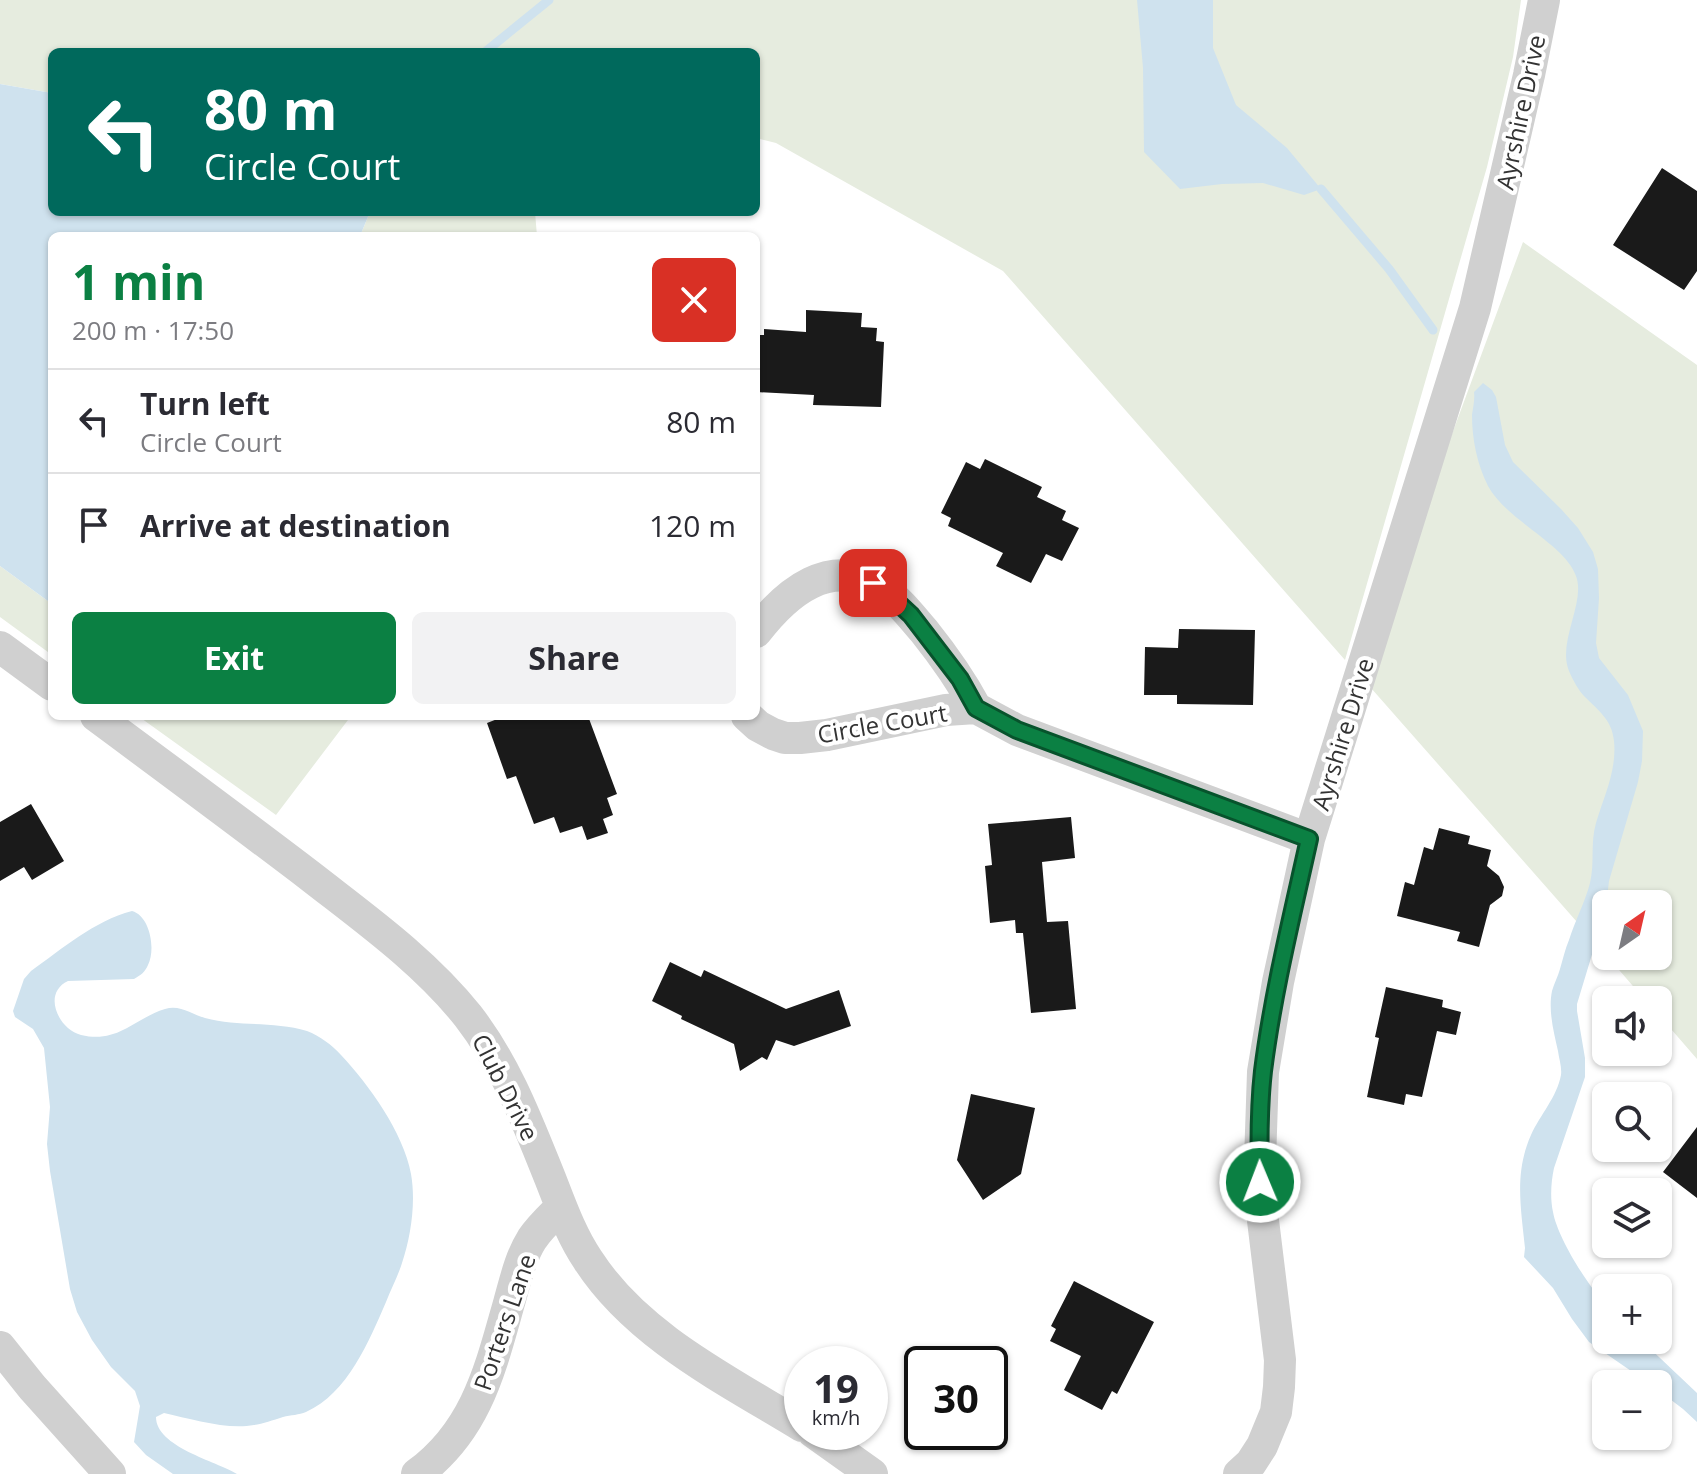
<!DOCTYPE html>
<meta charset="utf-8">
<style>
body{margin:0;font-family:"Open Sans",sans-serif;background:#f2f2f3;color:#2b2b33;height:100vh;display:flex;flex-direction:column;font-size:30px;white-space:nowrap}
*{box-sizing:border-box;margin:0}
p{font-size:26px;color:#7c7c81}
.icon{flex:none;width:44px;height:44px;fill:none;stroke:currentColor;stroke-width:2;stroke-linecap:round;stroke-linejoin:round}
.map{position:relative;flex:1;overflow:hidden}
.details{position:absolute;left:48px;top:232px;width:712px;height:488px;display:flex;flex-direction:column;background:#fff;border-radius:12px;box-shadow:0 2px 6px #0004}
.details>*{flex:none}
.top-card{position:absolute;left:48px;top:48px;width:712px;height:168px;border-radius:12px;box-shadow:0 2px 6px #0004;background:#00695c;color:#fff;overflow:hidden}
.needle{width:52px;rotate:34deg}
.fabs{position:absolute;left:1592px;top:890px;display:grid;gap:16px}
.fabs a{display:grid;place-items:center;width:80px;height:80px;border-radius:12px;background:#fff;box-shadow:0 2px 6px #0004;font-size:40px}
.speed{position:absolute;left:784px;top:1346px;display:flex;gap:16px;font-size:40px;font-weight:700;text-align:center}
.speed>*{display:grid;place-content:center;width:104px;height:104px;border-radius:50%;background:#fff;box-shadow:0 2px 6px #0004;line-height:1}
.speed small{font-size:20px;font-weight:400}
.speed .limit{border:4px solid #111;border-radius:12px;background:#fff;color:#111}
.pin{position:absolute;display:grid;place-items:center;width:68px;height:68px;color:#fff;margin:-34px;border-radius:16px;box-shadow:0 4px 12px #0006}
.me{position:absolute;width:88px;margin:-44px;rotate:359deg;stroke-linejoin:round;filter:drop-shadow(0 0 6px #0008)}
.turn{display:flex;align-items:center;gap:28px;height:168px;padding:0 24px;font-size:36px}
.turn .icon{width:104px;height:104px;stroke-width:2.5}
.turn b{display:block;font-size:56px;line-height:68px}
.round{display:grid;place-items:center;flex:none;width:84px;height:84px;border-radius:12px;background:#f2f2f3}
.summary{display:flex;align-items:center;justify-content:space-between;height:136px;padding:0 24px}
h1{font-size:48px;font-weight:700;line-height:60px;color:#0b8043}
.action{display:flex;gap:16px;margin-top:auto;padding:16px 24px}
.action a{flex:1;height:92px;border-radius:12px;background:#0b8043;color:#fff;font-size:32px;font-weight:700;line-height:92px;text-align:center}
.action a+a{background:#f2f2f3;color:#2b2b33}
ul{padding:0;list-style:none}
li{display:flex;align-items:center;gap:24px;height:104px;padding:0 24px;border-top:2px solid #e1e1e2}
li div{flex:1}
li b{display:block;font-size:30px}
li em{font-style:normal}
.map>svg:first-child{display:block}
</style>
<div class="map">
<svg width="1697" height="1474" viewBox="0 0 1697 1474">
<rect width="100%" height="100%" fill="#fff"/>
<path fill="#e6ecdf" d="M 0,0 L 1521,0 L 1513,57 L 1487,167 L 1345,660 L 1003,271 L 776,143 L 756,138 L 756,52 L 52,52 L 52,93 L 0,84 Z
M 370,212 L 535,212 L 537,236 L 360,236 Z
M 1523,242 L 1697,365 L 1697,1059 L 1658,1014 L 1658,1000 L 1645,1000 L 1607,956 L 1658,956 L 1658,904 L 1606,904 L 1606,955 L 1371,688 L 1435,480 Z
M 0,566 L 52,604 L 52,655 L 0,617 Z
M 138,716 L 351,716 L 276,815 Z"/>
<path fill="#cfe2ee" d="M 1137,0 L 1213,0 L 1213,48 L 1236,105 L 1287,148 L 1321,189 L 1304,195 L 1263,183 L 1222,184 L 1180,189 L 1144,152 L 1143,68 Z
M 0,84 L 52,93 L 52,212 L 370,212 L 360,236 L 52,236 L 52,604 L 0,566 Z
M 1483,383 L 1492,390 L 1496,397 L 1505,445 L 1513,462 L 1561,509 L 1578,528 L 1593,552 L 1598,569 L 1599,598 L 1596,643 L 1599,658 L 1628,695 L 1643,731 L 1642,761 L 1638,782 L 1609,881 L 1604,922 L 1597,938 L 1577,1004 L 1577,1011 L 1585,1058 L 1585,1077 L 1554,1168 C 1551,1182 1550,1198 1553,1212 C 1557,1236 1588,1287 1606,1304 L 1606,1340 L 1641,1340 L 1697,1393 L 1697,1422 L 1683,1409 L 1658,1390 L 1658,1384 L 1650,1384 L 1589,1342 L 1572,1319 L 1553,1288 L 1524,1257 L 1525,1248 C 1521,1208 1514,1173 1531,1135 C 1540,1115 1557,1097 1561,1075 C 1562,1067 1559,1059 1558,1051 C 1554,1033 1548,1011 1552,991 C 1554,984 1558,976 1560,969 C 1563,959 1565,949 1569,940 C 1575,921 1585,902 1590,883 C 1595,862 1590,844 1596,823 C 1604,796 1617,770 1614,741 C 1612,720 1599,711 1585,697 C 1578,690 1573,680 1569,671 C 1557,642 1586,602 1576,576 C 1565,544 1506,520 1488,486 C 1477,464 1472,439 1472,415 C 1473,407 1475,400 1474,392 Z
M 132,911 C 150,916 156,949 148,965 C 145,972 141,975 134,979 L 68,981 C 42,993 58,1029 81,1035 C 118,1044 135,1018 165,1009 C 179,1004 192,1014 205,1018 C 239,1027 274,1021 307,1031 C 320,1036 332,1045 341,1055 C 369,1085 403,1132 411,1174 C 416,1202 411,1236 402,1263 C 398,1276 391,1289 386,1302 C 369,1341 348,1393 306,1412 C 299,1415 291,1415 283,1417 C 273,1420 263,1424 254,1425 C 227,1430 191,1419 164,1413 L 156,1417 C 156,1447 216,1461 237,1474 L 173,1474 L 146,1455 L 134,1442 L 140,1406 L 135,1391 L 111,1367 L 92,1340 L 77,1312 L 70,1289 L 50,1171 L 47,1144 L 50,1107 L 44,1048 L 33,1029 L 15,1017 L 13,1011 L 24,979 L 31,971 C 62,949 94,921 132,911 Z"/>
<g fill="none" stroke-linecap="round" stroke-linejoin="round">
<path stroke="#cfe2ee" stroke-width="9" d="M 485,52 L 549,0
M 1321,189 L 1389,269 L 1433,330"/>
</g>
<path fill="#1a1a1a" d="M 1662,168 L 1697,191 L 1697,271 L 1684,290 L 1613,245 Z
M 806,310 L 862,313 L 861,327 L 877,328 L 876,341 L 884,342 L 881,407 L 813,405 L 814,395 L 756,392 L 756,335 L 764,335 L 764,329 L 806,332 Z
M 985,459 L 1042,487 L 1037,497 L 1066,511 L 1062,520 L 1079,528 L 1062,561 L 1046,554 L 1031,583 L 996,566 L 1003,553 L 948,526 L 951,518 L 941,513 L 966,462 L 980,469 Z
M 1179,629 L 1255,630 L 1253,705 L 1177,704 L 1177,695 L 1144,695 L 1145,647 L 1178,648 Z
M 505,716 L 588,716 L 617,794 L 607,798 L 613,815 L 603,819 L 608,833 L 587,840 L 582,826 L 560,833 L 554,817 L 534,824 L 516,776 L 507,779 L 487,723 Z
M 31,804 L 64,861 L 32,880 L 24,867 L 0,881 L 0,822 Z
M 1071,817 L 1075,858 L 1042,862 L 1047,922 L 1068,921 L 1076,1009 L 1031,1013 L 1023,933 L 1016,933 L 1015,920 L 990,923 L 985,866 L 992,865 L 988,824 Z
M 1439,828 L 1470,836 L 1468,844 L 1491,850 L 1487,866 L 1499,876 L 1504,887 L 1502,896 L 1490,905 L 1479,947 L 1457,941 L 1460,932 L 1397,916 L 1405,882 L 1414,885 L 1424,847 L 1433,850 Z
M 670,962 L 701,977 L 704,970 L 786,1009 L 839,990 L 851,1026 L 794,1046 L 776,1040 L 767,1060 L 762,1057 L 740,1071 L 734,1044 L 681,1019 L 682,1016 L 652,1001 Z
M 1386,987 L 1443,1000 L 1442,1007 L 1461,1012 L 1456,1035 L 1437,1031 L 1422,1097 L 1406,1094 L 1404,1105 L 1367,1097 L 1379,1038 L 1375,1037 Z
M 971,1094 L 1035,1108 L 1021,1174 L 983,1200 L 957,1160 Z
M 1697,1127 L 1697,1198 L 1663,1172 Z
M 1074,1281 L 1154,1322 L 1117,1394 L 1112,1391 L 1102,1410 L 1064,1390 L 1081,1356 L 1050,1341 L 1056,1329 L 1051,1326 Z"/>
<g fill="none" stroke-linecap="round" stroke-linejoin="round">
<path stroke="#d0d0d0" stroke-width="32" d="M 756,632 C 786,593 830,555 881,588 C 898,599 911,616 924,631 C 944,656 961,680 976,708
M 0,647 L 52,685
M 96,716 C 169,770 242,824 314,879 C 368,921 425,962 468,1016 C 506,1065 527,1121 550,1178 C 561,1206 571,1235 588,1260 C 637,1336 727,1380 802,1426
M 747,716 L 758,726 L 773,734 L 785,738 L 800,738 L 827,735 L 946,710 L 976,708 L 1017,730 L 1309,839
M 0,1347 L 32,1387 L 110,1474
M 813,1432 L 872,1474
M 417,1474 C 476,1431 490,1370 509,1303 C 515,1282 520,1258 532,1239 C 540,1227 551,1217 561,1207
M 1239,1474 L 1251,1463 L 1262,1446 L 1276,1412 L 1279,1387 L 1280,1360 L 1261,1204 L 1260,1161 L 1263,1072 L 1278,982 L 1309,839 L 1475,308 L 1529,75 L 1544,0"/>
</g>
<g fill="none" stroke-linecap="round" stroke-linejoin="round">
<g stroke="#07532c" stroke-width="20">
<path id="route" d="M 873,583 L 883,589 L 911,615 L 960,679 L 976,708 L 1017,730 L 1309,839 C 1292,916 1273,992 1263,1071 C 1259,1107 1259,1145 1260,1182"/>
</g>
<use href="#route" stroke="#0b8043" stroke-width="14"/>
</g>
<g text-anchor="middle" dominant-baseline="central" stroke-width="8" stroke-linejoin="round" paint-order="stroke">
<g font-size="24" fill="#333" stroke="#fff">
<text transform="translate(1520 112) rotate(-78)">Ayrshire Drive</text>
<text transform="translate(882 723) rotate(-10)">Circle Court</text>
<text transform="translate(1342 734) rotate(-73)">Ayrshire Drive</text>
<text transform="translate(506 1087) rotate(63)">Club Drive</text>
<text transform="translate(504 1322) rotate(-71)">Porters Lane</text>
</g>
</g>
</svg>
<div class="fabs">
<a><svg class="needle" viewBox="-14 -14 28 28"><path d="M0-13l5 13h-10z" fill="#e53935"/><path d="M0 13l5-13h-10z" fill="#7c7c81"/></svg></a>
<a><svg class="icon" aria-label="sound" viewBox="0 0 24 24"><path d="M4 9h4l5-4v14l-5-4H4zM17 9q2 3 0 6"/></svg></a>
<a><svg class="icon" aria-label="search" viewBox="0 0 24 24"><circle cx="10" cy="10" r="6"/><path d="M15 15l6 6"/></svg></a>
<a><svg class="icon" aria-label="layers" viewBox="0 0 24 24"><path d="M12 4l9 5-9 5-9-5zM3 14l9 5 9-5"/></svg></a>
<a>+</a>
<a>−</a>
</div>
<div class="speed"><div>19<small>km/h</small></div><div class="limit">30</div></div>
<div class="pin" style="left:873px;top:583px;background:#d93025"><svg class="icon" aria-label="arrive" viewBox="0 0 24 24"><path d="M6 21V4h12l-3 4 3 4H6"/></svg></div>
<svg class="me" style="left:1260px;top:1182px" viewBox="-20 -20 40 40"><circle r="17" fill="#0b8043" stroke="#fff" stroke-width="3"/><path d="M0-11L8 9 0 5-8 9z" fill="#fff"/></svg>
<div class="top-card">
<div class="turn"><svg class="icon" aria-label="left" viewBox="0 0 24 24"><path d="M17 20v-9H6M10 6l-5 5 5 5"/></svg><div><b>80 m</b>Circle Court</div></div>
</div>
<section class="details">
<div class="summary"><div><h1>1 min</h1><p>200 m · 17:50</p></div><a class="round" style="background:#d93025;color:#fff"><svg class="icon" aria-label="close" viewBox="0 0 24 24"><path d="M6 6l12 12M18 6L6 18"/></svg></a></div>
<ul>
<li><svg class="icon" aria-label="left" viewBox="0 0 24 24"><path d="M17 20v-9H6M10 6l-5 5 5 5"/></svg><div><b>Turn left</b><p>Circle Court</p></div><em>80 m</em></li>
<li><svg class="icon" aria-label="arrive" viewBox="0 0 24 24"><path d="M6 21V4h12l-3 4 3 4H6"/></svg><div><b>Arrive at destination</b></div><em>120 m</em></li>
</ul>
<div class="action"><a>Exit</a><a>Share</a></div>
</section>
</div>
